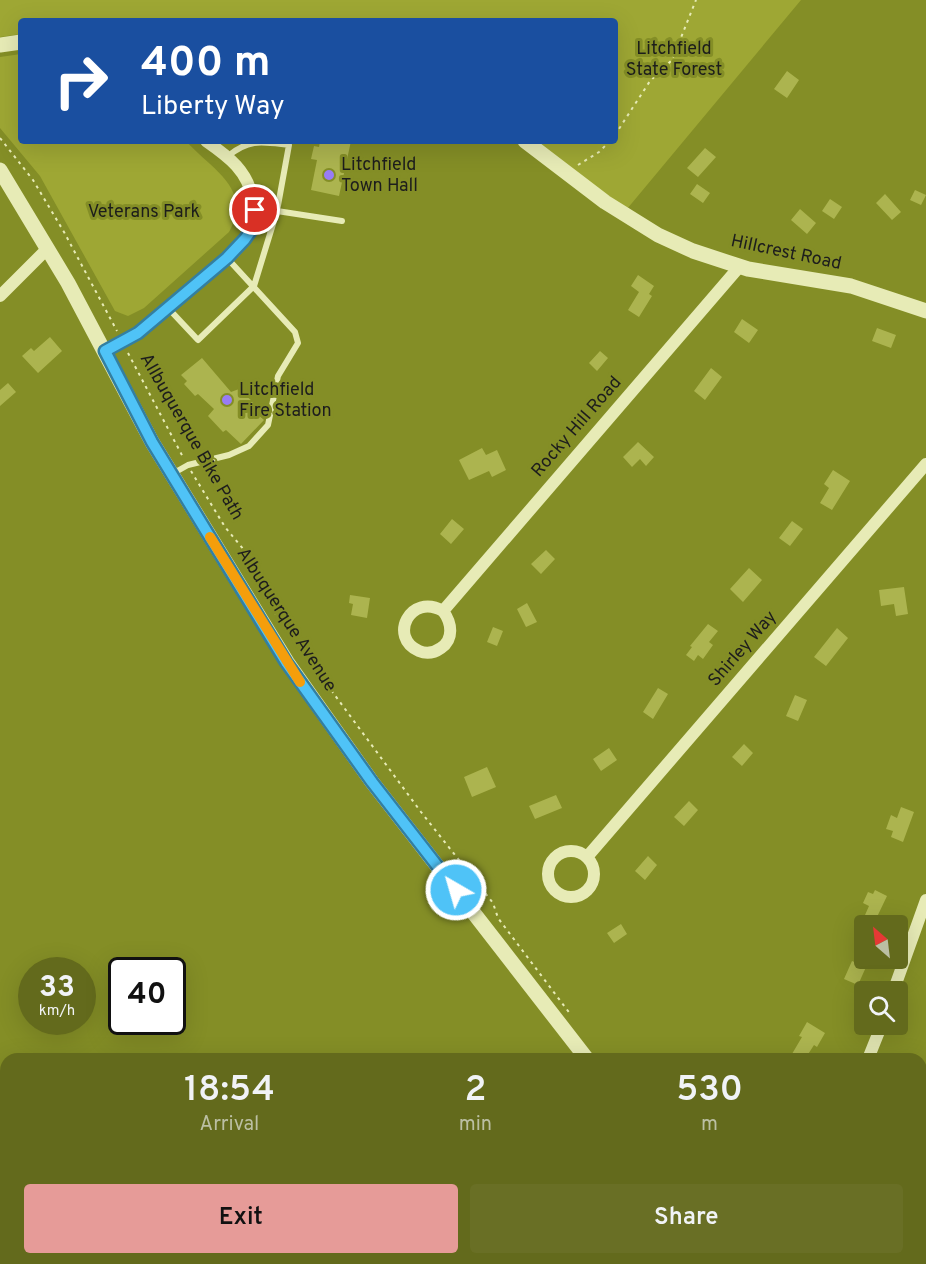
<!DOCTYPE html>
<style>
body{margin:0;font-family:Overpass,sans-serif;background:#696f25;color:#f1f3f6;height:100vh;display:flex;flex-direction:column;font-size:22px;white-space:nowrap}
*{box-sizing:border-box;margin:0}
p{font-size:20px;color:#bbbfa3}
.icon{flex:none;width:33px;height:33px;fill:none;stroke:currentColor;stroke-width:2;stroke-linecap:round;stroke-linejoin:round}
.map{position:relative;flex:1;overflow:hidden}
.details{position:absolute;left:0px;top:1053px;width:927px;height:212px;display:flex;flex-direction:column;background:#636a1c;border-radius:18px 18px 0 0;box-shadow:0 6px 24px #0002}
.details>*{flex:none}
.top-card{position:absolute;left:18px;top:18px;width:600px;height:126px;border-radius:6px;box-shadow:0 6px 24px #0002;background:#1a4fa0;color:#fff;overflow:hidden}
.needle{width:39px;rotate:332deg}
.fabs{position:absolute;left:854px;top:915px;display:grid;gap:12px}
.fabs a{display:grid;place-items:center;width:54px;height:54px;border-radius:6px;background:#636a1c;box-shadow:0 6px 24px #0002;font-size:30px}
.speed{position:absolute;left:18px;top:957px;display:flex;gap:12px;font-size:30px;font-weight:700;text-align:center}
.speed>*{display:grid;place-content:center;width:78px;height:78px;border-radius:50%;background:#636a1c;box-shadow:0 6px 24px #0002;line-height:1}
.speed small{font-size:15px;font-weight:400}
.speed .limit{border:3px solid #111;border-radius:9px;background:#fff;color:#111}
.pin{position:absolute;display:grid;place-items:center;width:51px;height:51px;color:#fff;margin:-26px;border:3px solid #fff;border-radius:50%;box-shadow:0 2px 6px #0007}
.me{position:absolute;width:66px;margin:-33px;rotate:322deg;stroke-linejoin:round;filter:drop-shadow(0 0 4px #0008)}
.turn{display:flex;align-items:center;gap:21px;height:126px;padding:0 24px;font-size:27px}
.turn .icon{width:78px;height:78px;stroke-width:2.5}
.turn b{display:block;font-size:42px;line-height:51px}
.eta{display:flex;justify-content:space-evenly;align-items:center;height:102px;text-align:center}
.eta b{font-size:36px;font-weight:600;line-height:42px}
.action{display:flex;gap:12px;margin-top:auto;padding:12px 24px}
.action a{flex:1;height:69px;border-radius:6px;background:#e69b98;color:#111;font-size:24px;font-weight:600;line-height:69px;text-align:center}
.action a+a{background:#696f25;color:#f1f3f6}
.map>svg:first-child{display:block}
</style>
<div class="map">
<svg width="926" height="1264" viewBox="0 0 926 1264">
<rect width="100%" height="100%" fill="#848e26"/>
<path fill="#9ea734" d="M 0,0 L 801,0 L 627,209 L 533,141 L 615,141 L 615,21 L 21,21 L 21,34 L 0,37 Z
M 21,54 L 21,141 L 186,141 C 212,170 253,188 229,232 L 144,308 L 128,316 L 115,311 L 40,176 L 0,128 L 0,57 Z
M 638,1259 L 717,1259 L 721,1264 L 633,1264 Z"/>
<path fill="#acb44f" d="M 787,71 L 799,80 L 787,98 L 774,89 Z
M 320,141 L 351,141 L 339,196 L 311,190 L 317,160 L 311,159 L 314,146 L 319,147 Z
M 705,148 L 716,157 L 698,177 L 687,168 Z
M 697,184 L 710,193 L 703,203 L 690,194 Z
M 915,190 L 926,195 L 921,205 L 910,200 Z
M 885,194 L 901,212 L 892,220 L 876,203 Z
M 830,199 L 842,207 L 834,219 L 822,211 Z
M 800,209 L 816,223 L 807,234 L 791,220 Z
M 638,275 L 654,286 L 649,294 L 652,296 L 639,317 L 628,310 L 639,292 L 631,286 Z
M 742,319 L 758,330 L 749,343 L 734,332 Z
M 877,328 L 896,335 L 891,348 L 872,341 Z
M 50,337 L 62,351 L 38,373 L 22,356 L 31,348 L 34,351 Z
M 600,351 L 608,358 L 597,371 L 589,363 Z
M 202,358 L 231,392 L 239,389 L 254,403 L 251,407 L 264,420 L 241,444 L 226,430 L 223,432 L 208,416 L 214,409 L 198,394 L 195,396 L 184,384 L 187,381 L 181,375 Z
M 711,368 L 722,377 L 705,400 L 694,391 Z
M 8,383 L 16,392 L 0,406 L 0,390 Z
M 638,442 L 654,457 L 646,466 L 640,459 L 632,467 L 623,457 Z
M 482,448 L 486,455 L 497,450 L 506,470 L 492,477 L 489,471 L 469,480 L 459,460 Z
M 833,470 L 850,481 L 832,510 L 820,503 L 829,488 L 824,484 Z
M 452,519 L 464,529 L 451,544 L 440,534 Z
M 792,521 L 803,529 L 790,546 L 779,538 Z
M 546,550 L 555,559 L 541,574 L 531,564 Z
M 749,568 L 762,580 L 743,602 L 730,589 Z
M 904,587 L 908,614 L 896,616 L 894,604 L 881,606 L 879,590 Z
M 350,595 L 370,598 L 367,618 L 351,615 L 353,604 L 349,603 Z
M 527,603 L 537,622 L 526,627 L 517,609 Z
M 708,624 L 718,631 L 709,642 L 713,645 L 703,659 L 698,655 L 694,661 L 686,655 L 692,647 L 690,646 Z
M 493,627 L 503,631 L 497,646 L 487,642 Z
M 837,628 L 848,638 L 826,666 L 814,657 Z
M 658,688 L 668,694 L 653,719 L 643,712 Z
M 795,695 L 807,700 L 798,721 L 786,716 Z
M 744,744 L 753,753 L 742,766 L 732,757 Z
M 609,748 L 617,760 L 601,771 L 593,759 Z
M 487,767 L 496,787 L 472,797 L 464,777 Z
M 556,795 L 562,808 L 535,819 L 529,806 Z
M 689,801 L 698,810 L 684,826 L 674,817 Z
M 901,807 L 914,812 L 903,842 L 891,837 L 893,831 L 886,829 L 891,815 L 897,818 Z
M 648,856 L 657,865 L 645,880 L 635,871 Z
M 875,890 L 887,896 L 877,917 L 876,926 L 863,926 L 865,915 L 869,906 L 863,903 L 868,892 L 873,894 Z
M 621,924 L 627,934 L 614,943 L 607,933 Z
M 852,961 L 866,967 L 858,985 L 844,979 Z
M 807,1022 L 825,1033 L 817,1047 L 814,1045 L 805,1059 L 789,1059 L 802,1037 L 799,1036 Z"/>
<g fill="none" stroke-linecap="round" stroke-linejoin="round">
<path stroke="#e7ebb6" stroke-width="2" stroke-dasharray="3 4.5" stroke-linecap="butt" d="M 615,135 L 650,81 L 672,60 L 696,0
M 0,138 L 33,180 L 64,232 L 117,331
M 578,165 L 599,152 L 610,141
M 128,353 L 184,459
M 191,471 L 225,527 L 258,567 L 269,588 L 275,613 L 289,633 L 421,812 L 493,903 L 498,918 L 571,1015"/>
<path stroke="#e7ebb6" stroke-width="6" d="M 228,156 C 250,138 263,142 289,145 L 277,211 L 255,210
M 168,308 L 198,340 L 254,286 L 277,211 L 342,221
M 172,474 L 188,465 L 229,455 L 249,446 L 268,425 L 278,376 L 298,343 L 295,332 L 227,258"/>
<path stroke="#e7ebb6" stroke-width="12" d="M 0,296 L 48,248
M 105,351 C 116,345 127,340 138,333 C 156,320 173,303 190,288 C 209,273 252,244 255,219 C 256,213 254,206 253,200 C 248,171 229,157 206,141
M 443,611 C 452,623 454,639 441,648 C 434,653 426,654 419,651 C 388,638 410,592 443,611 L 740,266
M548 874a23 23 0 1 1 46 0a23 23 0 1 1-46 0Z
M 587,857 L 926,464
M 893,992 L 926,900
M 868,1059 L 882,1024"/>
<path stroke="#e7ebb6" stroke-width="15" d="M 0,45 L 21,42
M 525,141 L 605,202 L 658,235 L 693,251 L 748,269 L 851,286 L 926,311
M 0,170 L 68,283 L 152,442 L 287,662 L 372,782 L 587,1059
M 743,1258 L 748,1264"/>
</g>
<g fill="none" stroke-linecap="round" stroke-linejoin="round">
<g stroke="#337fa1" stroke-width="15">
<path id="route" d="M 255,210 L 255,219 L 252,229 L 245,239 L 227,258 L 138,333 L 105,351 L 152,442 L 286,662 L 372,782 L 456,890"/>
</g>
<use href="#route" stroke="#4fc3f7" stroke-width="10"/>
<path stroke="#f59e0b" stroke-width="10" d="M 210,537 L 300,682"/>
</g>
<g fill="#987cf4" stroke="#848e26" stroke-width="2">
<circle cx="329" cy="175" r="6"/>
<circle cx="227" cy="400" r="6"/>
</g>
<g text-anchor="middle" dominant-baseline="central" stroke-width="6" stroke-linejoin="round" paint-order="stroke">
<g font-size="18" fill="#1c1d1b" stroke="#848e26">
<text x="674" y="49">Litchfield<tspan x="674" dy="21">State Forest</tspan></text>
<text x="144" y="212">Veterans Park</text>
</g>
<g font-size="18" fill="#1d1d1d" stroke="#848e26" text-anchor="start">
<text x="341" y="165">Litchfield<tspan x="341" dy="21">Town Hall</tspan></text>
<text x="239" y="390">Litchfield<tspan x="239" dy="21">Fire Station</tspan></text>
</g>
<g font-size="18" fill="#1d1d1d" stroke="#848e26">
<text transform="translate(786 253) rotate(12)">Hillcrest Road</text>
<text transform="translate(577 427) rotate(-49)">Rocky Hill Road</text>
<text transform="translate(191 437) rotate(60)">Allbuquerque Bike Path</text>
<text transform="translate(286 620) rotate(57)">Albuquerque Avenue</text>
<text transform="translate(743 649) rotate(-49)">Shirley Way</text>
</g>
</g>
</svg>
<div class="fabs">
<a><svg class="needle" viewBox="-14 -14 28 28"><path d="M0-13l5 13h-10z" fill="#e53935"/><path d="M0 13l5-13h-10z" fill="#bbbfa3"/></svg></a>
<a><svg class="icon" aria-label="search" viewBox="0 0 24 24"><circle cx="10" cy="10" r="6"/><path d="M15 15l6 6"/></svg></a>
</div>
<div class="speed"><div>33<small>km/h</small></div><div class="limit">40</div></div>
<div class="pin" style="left:255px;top:210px;background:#d93025"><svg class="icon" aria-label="arrive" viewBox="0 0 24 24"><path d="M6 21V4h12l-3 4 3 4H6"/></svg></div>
<svg class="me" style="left:456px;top:890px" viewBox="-20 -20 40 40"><circle r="17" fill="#4fc3f7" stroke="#fff" stroke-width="3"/><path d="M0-11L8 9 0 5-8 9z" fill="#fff"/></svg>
<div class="top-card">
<div class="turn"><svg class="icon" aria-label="right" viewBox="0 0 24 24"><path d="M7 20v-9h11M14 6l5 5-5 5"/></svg><div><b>400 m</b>Liberty Way</div></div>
</div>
<section class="details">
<div class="eta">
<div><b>18:54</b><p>Arrival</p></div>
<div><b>2</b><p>min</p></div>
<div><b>530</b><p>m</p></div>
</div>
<div class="action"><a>Exit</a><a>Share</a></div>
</section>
</div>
